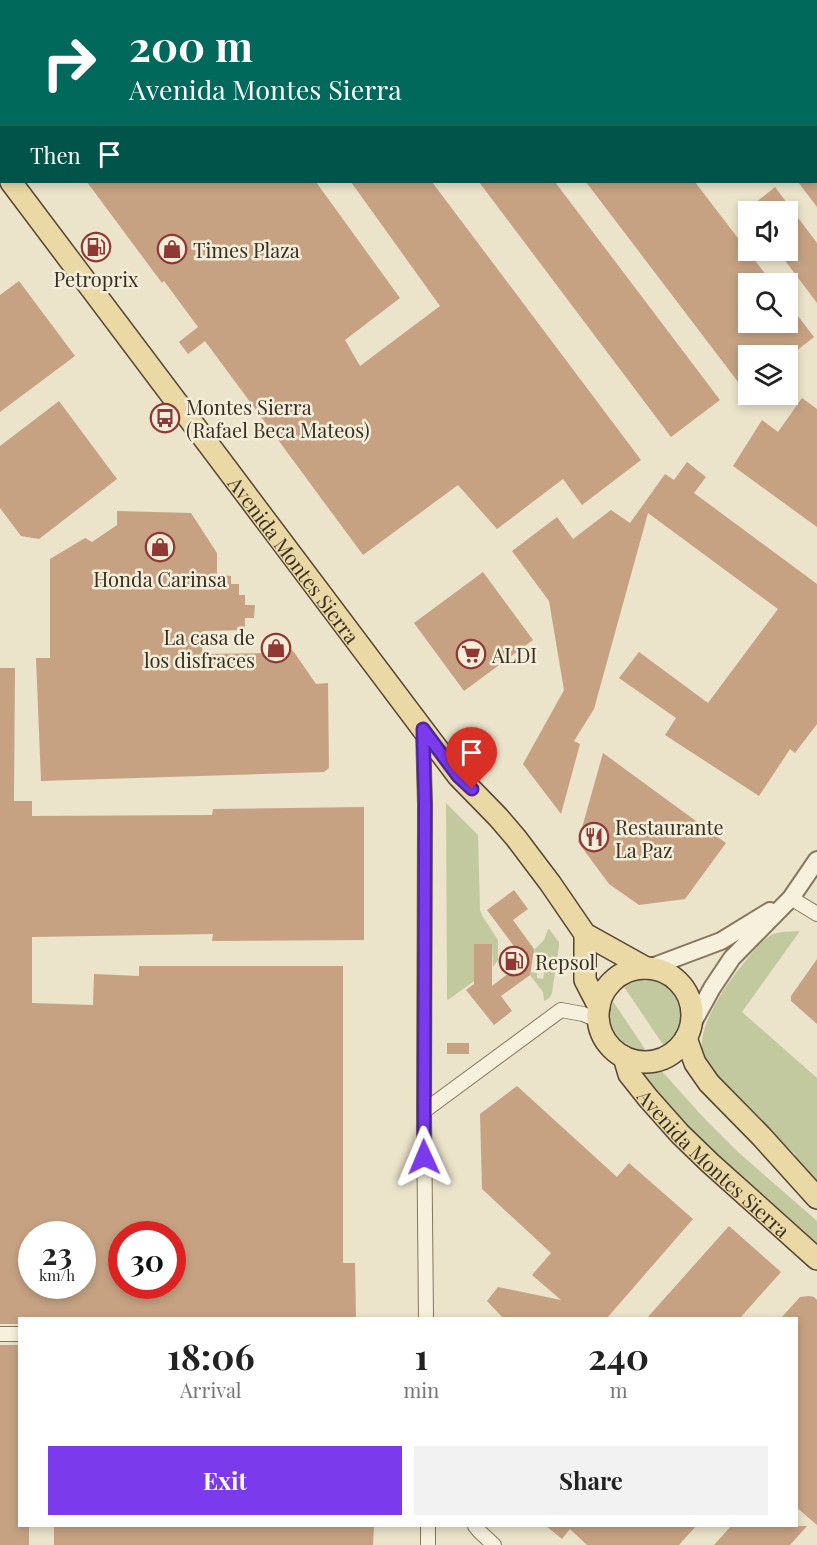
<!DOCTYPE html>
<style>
body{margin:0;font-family:"Playfair Display",serif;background:#f2f2f2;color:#222;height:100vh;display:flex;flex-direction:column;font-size:22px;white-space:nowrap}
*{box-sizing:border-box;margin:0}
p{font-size:20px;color:#767676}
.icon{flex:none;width:33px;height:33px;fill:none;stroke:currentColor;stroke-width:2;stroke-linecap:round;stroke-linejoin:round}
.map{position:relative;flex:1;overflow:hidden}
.panel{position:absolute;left:18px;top:1317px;width:780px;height:210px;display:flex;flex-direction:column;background:#fff;border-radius:0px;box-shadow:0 3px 9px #0003}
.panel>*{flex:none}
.top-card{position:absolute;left:0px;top:0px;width:818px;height:183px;box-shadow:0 3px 9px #0003;background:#00695c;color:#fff;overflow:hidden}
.fabs{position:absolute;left:738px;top:201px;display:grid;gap:12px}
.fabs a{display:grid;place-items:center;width:60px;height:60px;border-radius:0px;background:#fff;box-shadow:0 3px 9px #0003;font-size:30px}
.speed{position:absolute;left:18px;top:1221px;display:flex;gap:12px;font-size:30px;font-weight:700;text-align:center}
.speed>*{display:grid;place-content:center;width:78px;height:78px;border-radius:50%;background:#fff;box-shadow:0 3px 9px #0003;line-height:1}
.speed small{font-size:15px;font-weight:400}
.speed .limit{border:9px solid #d22;background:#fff;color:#111}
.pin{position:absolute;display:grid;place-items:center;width:51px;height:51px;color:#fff;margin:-62px -26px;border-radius:50% 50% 50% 0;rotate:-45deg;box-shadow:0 0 6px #0007}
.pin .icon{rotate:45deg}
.me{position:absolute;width:66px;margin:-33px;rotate:359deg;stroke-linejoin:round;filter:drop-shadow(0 0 4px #0008)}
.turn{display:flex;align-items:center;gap:21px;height:126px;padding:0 30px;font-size:27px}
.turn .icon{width:78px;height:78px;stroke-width:2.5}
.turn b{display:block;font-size:42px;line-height:51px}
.then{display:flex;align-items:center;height:57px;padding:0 30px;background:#0003;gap:12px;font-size:22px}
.eta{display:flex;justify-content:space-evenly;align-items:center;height:102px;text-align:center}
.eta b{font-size:36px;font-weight:700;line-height:42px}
.button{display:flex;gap:12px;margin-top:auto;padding:12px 30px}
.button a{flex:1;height:69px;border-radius:0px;background:#7c3aed;color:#fff;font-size:24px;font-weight:700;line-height:69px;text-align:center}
.button a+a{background:#f2f2f2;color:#222}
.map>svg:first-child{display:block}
</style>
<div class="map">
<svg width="817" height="1545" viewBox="0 0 817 1545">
<rect width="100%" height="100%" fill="#ebe3ca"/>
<path fill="#c2c99e" d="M 446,803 L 478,835 L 480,910 L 483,917 L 498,940 L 498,960 L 493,967 L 492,944 L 474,944 L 474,968 L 492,968 L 448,1000 L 447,999 Z
M 548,929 L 549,929 L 559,942 L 559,946 L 552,993 L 550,997 L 545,1001 L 544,1000 L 543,992 L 530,975 L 531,972 L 537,973 L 537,978 L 543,979 L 547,955 L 533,953 L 534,950 L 544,940 Z
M 800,931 L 742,1012 L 817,1078 L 817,1181 L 792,1159 L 796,1155 C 775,1135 706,1075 702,1049 C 699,1027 722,991 735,974 C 744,964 763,935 777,933 C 784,931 792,932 800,931 Z
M 640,977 C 681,976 697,1020 666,1046 L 664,1046 L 622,984 L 626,981 Z
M 612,1000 L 645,1049 L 644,1053 C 615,1047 602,1031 609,1001 Z
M 659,1068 L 703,1117 L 738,1152 L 817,1221 L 817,1250 L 710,1154 L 637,1071 L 638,1070 Z"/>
<path fill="#c6a283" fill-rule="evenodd" d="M 87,182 L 316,182 L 400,298 L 345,340 L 360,366 L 440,306 L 351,182 L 432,182 L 641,460 L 582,505 L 563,479 L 497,529 L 458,485 L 363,555 L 205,341 L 188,354 L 179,342 L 198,327 L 164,281 L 162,283 Z
M 479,182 L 555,182 L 720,400 L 671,437 Z
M 586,182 L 695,182 L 773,284 L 748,284 L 748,322 L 788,322 L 788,303 L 814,337 L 790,356 L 748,356 L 748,395 Z
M 798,182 L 817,182 L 817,207 Z
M 775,187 L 817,243 L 817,303 L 777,250 L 788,250 L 788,212 L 744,212 Z
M 19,281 L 75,356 L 0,412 L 0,295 Z
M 802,398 L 817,409 L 817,527 L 733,466 L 762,420 L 778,432 Z
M 59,401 L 117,479 L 39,539 L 21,536 L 0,508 L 0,446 Z
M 687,462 L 706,477 L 694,493 L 817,584 L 817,724 L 795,753 L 790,749 L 759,796 L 665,735 L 676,718 L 619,678 L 639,652 L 708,703 L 778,609 L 648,513 L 594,709 L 574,741 L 580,744 L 561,814 L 523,764 L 564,690 L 549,601 L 512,551 L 557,517 L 573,539 L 611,510 L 630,523 L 665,474 L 674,480 Z
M 117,511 L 191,513 L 217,553 L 217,575 L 231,576 L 231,584 L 239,584 L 239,595 L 245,595 L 245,605 L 255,605 L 254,618 L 245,618 L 245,630 L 203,631 L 202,654 L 265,653 L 276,637 L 294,652 L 316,684 L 328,683 L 329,768 L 324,772 L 41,781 L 36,658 L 50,658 L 50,559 L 85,538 L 92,542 L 117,525 Z
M 483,572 L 533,640 L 464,691 L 414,623 Z
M 0,668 L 15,668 L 14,801 L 32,801 L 32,816 L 212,815 L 213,809 L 364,807 L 364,940 L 212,941 L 213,934 L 32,937 L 32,1003 L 93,1005 L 94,974 L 139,976 L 139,966 L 343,966 L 343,1263 L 355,1263 L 356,1318 L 20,1318 L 20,1324 L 0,1324 ZM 81,1232 L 85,1265 L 82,1265 L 82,1286 L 32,1286 L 31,1235 ZM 122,1234 L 172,1234 L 172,1286 L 122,1286 Z
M 603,753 L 726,843 L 685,899 L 639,905 L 609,884 L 578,842 Z
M 514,890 L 528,909 L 513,920 L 534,949 L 531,970 L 530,975 L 501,996 L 512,1011 L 494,1025 L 466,990 L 474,984 L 474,944 L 492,944 L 492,986 L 525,961 L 487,910 Z
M 817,959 L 817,1024 L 791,1001 L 791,996 Z
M 447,1043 L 469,1043 L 469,1054 L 447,1054 Z
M 517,1086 L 617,1177 L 629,1163 L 693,1219 L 607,1318 L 503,1318 L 487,1301 L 498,1287 L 561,1300 L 532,1275 L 551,1253 L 482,1189 L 480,1114 Z
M 729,1226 L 781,1272 L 740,1318 L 647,1318 Z
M 809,1296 L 814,1297 L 817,1300 L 817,1525 L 796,1507 L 796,1318 L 781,1318 L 800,1297 Z
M 0,1345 L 20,1345 L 20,1526 L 29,1526 L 29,1545 L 0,1545 Z
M 54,1526 L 374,1526 L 373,1545 L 54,1545 Z
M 546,1526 L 696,1526 L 679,1545 L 587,1545 L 570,1529 L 562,1539 Z
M 731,1526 L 807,1526 L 790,1545 L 714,1545 Z"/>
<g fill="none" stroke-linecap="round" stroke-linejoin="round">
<g stroke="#86765f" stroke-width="14">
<path id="pedestrian" d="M 531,2 L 532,0"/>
</g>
<g stroke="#86765f" stroke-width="16">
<path id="minor" d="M 802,0 L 804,2
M 816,12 L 817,13
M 423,730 L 425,805 L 424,1111 L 426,1318
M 791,898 L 817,914
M 424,1111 L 561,1010 L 583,1014 L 598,1020
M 0,1334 L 20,1334
M 428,1526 L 428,1545
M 475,1526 L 479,1531 L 494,1545"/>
</g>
<g stroke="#86765f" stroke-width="20">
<path id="tertiary" d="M 297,0 L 303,2
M 816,34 L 817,33
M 649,968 L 721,941 L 770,911
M 690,1028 L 712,988 L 732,958 L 791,898 L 817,860"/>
</g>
<g stroke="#554533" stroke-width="24">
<g id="primary">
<path d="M 0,167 L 2,169"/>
<path id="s1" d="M 11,182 L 458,776 L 498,817 L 516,838 L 550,883 L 585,934 L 646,968"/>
<path d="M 585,934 L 585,980 L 599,1007"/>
<circle cx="645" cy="1015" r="47"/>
<path d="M 686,1038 L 695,1063 L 709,1083 L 762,1137 L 817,1198"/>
<path id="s2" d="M 624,1057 L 629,1074 L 648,1098 L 680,1134 L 710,1163 L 817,1259"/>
</g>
</g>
<use href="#pedestrian" stroke="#f6f0dc" stroke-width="10"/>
<use href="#minor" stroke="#f6f0dc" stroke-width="14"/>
<use href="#tertiary" stroke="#f6f0dc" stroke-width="16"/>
<use href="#primary" stroke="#ead8a5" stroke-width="21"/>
</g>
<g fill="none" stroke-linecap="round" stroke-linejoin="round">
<g stroke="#51269a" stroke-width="15">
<path id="route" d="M 424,1157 L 425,805 L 423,729 L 458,776 L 472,789"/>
</g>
<use href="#route" stroke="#7c3aed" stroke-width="10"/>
</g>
<defs>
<g id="fuel-ring" transform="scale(1.5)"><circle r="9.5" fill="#f3edd9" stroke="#903934" stroke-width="1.5"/><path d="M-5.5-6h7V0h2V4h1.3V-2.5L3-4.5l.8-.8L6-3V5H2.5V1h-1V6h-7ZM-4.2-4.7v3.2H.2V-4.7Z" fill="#903934"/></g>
<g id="shop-ring" transform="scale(1.5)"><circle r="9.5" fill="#f3edd9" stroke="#903934" stroke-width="1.5"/><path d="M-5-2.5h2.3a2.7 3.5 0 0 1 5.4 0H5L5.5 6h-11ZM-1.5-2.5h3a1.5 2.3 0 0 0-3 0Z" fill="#903934"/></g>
<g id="bus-ring" transform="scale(1.5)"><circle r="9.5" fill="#f3edd9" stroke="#903934" stroke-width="1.5"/><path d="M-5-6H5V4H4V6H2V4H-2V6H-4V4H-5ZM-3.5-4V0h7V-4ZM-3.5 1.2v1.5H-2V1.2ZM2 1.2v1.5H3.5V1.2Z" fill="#903934"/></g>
<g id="supermarket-ring" transform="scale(1.5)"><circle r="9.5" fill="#f3edd9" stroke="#903934" stroke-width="1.5"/><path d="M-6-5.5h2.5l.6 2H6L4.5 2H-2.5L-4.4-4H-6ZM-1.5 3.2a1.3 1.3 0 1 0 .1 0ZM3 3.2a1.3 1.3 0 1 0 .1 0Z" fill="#903934"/></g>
<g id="restaurant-ring" transform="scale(1.5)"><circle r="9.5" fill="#f3edd9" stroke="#903934" stroke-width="1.5"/><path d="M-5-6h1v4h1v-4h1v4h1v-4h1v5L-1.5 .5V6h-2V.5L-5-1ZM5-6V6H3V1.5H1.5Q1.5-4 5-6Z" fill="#903934"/></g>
</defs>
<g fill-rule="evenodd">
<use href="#fuel-ring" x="96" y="247"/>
<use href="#shop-ring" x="172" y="249"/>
<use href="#bus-ring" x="165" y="418"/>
<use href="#shop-ring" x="160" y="547"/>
<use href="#shop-ring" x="276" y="648"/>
<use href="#supermarket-ring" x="471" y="654"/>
<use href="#restaurant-ring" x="594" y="837"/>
<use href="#fuel-ring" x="514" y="961"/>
</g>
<g text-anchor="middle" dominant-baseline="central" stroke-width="5" stroke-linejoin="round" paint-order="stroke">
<g font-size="20" fill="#382e22" stroke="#f3edd9" text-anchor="start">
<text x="193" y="249">Times Plaza</text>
<text x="96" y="278" text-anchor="middle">Petroprix</text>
<text x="186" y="406">Montes Sierra<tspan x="186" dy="23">(Rafael Beca Mateos)</tspan></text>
<text x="160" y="578" text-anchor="middle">Honda Carinsa</text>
<text x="255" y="636" text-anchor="end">La casa de<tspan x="255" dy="23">los disfraces</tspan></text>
<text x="492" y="654">ALDI</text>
<text x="615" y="826">Restaurante<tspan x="615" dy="23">La Paz</tspan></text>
<text x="535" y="961">Repsol</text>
</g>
<g font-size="20" fill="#382e22" stroke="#f3edd9">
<text stroke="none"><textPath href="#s1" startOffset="472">Avenida Montes Sierra</textPath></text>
<text stroke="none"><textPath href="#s2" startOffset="141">Avenida Montes Sierra</textPath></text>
</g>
</g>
</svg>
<div class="fabs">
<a><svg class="icon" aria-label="sound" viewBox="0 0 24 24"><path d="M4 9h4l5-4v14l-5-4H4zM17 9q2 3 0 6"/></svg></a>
<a><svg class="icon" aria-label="search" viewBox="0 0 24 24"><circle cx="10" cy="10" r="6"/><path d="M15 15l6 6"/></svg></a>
<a><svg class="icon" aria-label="layers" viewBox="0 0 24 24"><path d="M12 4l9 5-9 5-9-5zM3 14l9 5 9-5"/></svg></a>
</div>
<div class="speed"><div>23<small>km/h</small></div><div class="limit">30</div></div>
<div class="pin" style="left:472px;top:789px;background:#d93025"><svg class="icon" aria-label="arrive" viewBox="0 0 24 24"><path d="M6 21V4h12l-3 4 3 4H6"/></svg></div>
<svg class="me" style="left:424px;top:1157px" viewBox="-20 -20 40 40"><path d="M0-17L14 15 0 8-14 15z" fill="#7c3aed" stroke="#fff" stroke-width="4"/></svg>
<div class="top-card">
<div class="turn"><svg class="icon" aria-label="right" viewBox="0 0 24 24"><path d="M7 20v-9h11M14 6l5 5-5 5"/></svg><div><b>200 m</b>Avenida Montes Sierra</div></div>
<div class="then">Then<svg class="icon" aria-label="arrive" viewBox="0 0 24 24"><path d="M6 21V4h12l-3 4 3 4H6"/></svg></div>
</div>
<section class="panel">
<div class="eta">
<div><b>18:06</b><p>Arrival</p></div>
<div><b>1</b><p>min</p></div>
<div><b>240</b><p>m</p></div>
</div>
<div class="button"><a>Exit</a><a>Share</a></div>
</section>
</div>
